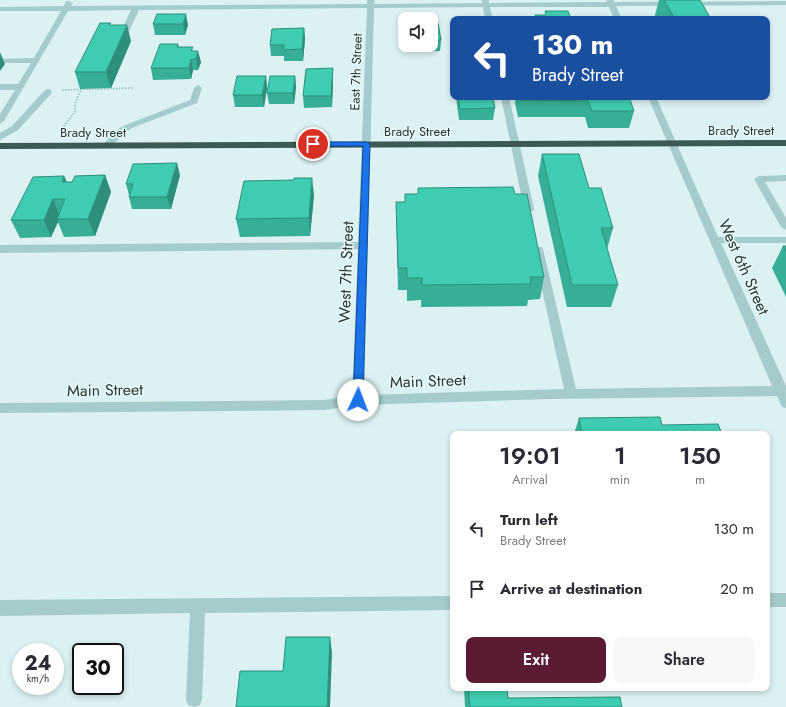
<!DOCTYPE html>
<style>
body{margin:0;font-family:Jost,sans-serif;background:#f7f7f7;color:#2b2b33;height:100vh;display:flex;flex-direction:column;font-size:15px;white-space:nowrap}
*{box-sizing:border-box;margin:0}
p{font-size:13px;color:#7c7c81}
.icon{flex:none;width:22px;height:22px;fill:none;stroke:currentColor;stroke-width:2;stroke-linecap:round;stroke-linejoin:round}
.map{position:relative;flex:1;overflow:hidden}
.sheet{position:absolute;left:450px;top:431px;width:320px;height:260px;display:flex;flex-direction:column;background:#fff;border-radius:8px;box-shadow:0 2px 6px #0003}
.sheet>*{flex:none}
.hud{position:absolute;left:450px;top:16px;width:320px;height:84px;border-radius:8px;box-shadow:0 2px 6px #0003;background:#1a4fa0;color:#fff;overflow:hidden}
.buttons{position:absolute;left:398px;top:12px;display:grid;gap:8px}
.buttons a{display:grid;place-items:center;width:40px;height:40px;border-radius:8px;background:#fff;box-shadow:0 2px 6px #0003;font-size:20px}
.speed{position:absolute;left:12px;top:643px;display:flex;gap:8px;font-size:20px;font-weight:700;text-align:center}
.speed>*{display:grid;place-content:center;width:52px;height:52px;border-radius:50%;background:#fff;box-shadow:0 2px 6px #0003;line-height:1}
.speed small{font-size:10px;font-weight:400}
.speed .limit{border:2px solid #111;border-radius:6px;background:#fff;color:#111}
.pin{position:absolute;display:grid;place-items:center;width:34px;height:34px;color:#fff;margin:-17px;border:2px solid #fff;border-radius:50%;box-shadow:0 1px 4px #0007}
.me{position:absolute;width:44px;margin:-22px;rotate:2deg;stroke-linejoin:round;filter:drop-shadow(0 0 3px #0008)}
.turn{display:flex;align-items:center;gap:14px;height:84px;padding:0 16px;font-size:18px}
.turn .icon{width:52px;height:52px;stroke-width:2.5}
.turn b{display:block;font-size:28px;line-height:34px}
.eta{display:flex;justify-content:space-evenly;align-items:center;height:68px;text-align:center}
.eta b{font-size:24px;font-weight:600;line-height:28px}
.primary-button{display:flex;gap:8px;margin-top:auto;padding:8px 16px}
.primary-button a{flex:1;height:46px;border-radius:8px;background:#5b1b33;color:#fff;font-size:16px;font-weight:600;line-height:46px;text-align:center}
.primary-button a+a{background:#f7f7f7;color:#2b2b33}
ul{padding:0;list-style:none}
li{display:flex;align-items:center;gap:12px;height:60px;padding:0 16px}
li div{flex:1}
li b{display:block;font-size:15px}
li em{font-style:normal}
.map>svg:first-child{display:block}
</style>
<div class="map">
<svg width="786" height="707" viewBox="0 0 786 707">
<rect width="100%" height="100%" fill="#dbf1f3"/>
<g fill="none" stroke-linecap="round" stroke-linejoin="round">
<path stroke="#90b8b7" stroke-width="1.5" stroke-dasharray="1.5 1.5" stroke-linecap="butt" d="M 62,90 L 133,88
M 60,131 L 75,112 L 75,104 L 81,90"/>
<path fill="#a6cbcc" fill-rule="evenodd" d="M 367,0 L 375,0 L 374,4 L 482,3 L 481,0 L 489,0 L 489,3 L 607,2 L 606,0 L 614,0 L 614,2 L 786,1 L 786,5 L 616,6 L 622,19 L 614,19 L 609,7 L 490,7 L 493,19 L 485,19 L 483,7 L 374,8 L 364,395 L 564,389 L 533,249 L 534,247 L 542,247 L 543,249 L 576,389 L 772,386 L 648,97 L 656,97 L 718,237 L 786,237 L 786,243 L 721,243 L 786,386 L 786,408 L 782,407 L 777,396 L 551,399 L 358,405 L 324,410 L 0,413 L 0,403 L 324,400 L 352,396 L 358,249 L 0,253 L 0,245 L 358,242 L 367,8 L 139,10 L 125,40 L 121,42 L 117,40 L 131,10 L 68,11 L 4,121 L 0,124 L 0,114 L 15,90 L 0,90 L 0,84 L 18,84 L 31,63 L 0,63 L 0,59 L 34,58 L 61,11 L 0,11 L 0,7 L 64,6 L 66,1 L 69,1 L 73,3 L 71,6 L 367,4 Z
M 198,85 L 202,88 L 197,103 L 132,128 L 123,134 L 111,147 L 105,147 L 103,145 L 114,132 L 123,126 L 190,100 L 194,88 Z
M 48,89 L 51,90 L 52,92 L 51,94 L 18,130 L 0,140 L 0,133 L 12,126 L 45,90 Z
M 501,97 L 509,97 L 534,209 L 533,211 L 525,211 L 524,209 Z
M 786,175 L 786,181 L 765,182 L 786,218 L 786,230 L 781,227 L 754,179 L 759,176 Z
M 767,593 L 786,593 L 786,607 L 767,607 Z
M 453,596 L 453,610 L 205,613 L 202,699 L 200,705 L 195,707 L 188,705 L 186,699 L 190,613 L 0,616 L 0,600 Z"/>
<path fill="#3e5955" fill-rule="evenodd" d="M 786,140 L 786,146 L 0,149 L 0,143 Z"/>
</g>
<path fill="#37af97" d="M 659,0 L 700,0 L 711,19 L 654,19 Z
M 157,14 L 188,25 L 185,35 L 155,35 L 153,24 Z
M 431,23 L 441,40 L 440,51 L 407,52 L 407,45 L 431,45 Z
M 112,25 L 131,41 L 111,88 L 80,89 L 75,72 Z
M 304,28 L 305,39 L 303,61 L 284,61 L 284,56 L 271,56 L 270,45 Z
M 178,44 L 179,47 L 194,51 L 201,62 L 198,70 L 193,70 L 191,79 L 153,80 L 151,68 Z
M 266,76 L 267,88 L 264,107 L 235,107 L 233,95 Z
M 295,76 L 296,87 L 294,104 L 269,104 L 267,93 Z
M 333,80 L 332,107 L 304,108 L 303,96 Z
M 456,97 L 493,97 L 495,108 L 493,120 L 459,120 Z
M 516,97 L 629,97 L 634,111 L 629,128 L 588,128 L 585,117 L 518,117 L 515,103 Z
M 542,154 L 589,188 L 613,228 L 607,249 L 618,285 L 611,307 L 567,307 L 538,176 Z
M 105,175 L 111,192 L 95,236 L 64,237 L 58,222 L 51,237 L 20,238 L 11,220 L 64,176 L 67,182 L 72,182 Z
M 180,175 L 171,209 L 132,209 L 129,197 L 129,195 L 126,184 Z
M 294,180 L 314,195 L 310,236 L 240,237 L 236,219 Z
M 418,188 L 515,194 L 544,277 L 540,299 L 528,300 L 527,306 L 421,307 L 421,300 L 407,301 L 407,290 L 398,290 L 396,202 L 405,202 L 405,194 L 418,194 Z
M 783,246 L 786,246 L 786,297 L 772,268 Z
M 579,418 L 662,425 L 722,434 L 574,434 Z
M 464,688 L 507,688 L 508,698 L 622,707 L 465,707 Z"/>
<path fill="#2d8f7b" d="M 186,14 L 188,25 L 185,35 L 183,24 Z
M 127,25 L 131,41 L 111,88 L 106,72 Z
M 304,28 L 305,39 L 303,61 L 302,49 Z
M 198,51 L 201,62 L 198,70 L 196,59 Z
M 0,52 L 5,64 L 0,71 Z
M 191,59 L 193,70 L 191,79 L 189,68 Z
M 333,68 L 333,80 L 332,107 L 331,96 Z
M 266,76 L 267,88 L 264,107 L 262,95 Z
M 295,76 L 296,87 L 294,104 L 293,93 Z
M 177,163 L 180,175 L 171,209 L 167,197 Z
M 105,175 L 111,192 L 95,236 L 88,219 Z
M 64,176 L 71,193 L 62,182 Z
M 312,178 L 314,195 L 310,236 L 309,218 Z
M 53,199 L 60,216 L 57,219 L 58,222 L 51,237 L 44,220 Z
M 330,637 L 332,653 L 330,707 L 327,707 Z"/>
<path fill="#40ccb0" stroke="#2d8f7b" d="M 664,0 L 700,0 L 711,19 L 675,19 Z
M 545,11 L 568,11 L 571,19 L 536,19 L 535,15 L 546,15 Z
M 157,14 L 186,14 L 183,24 L 153,24 Z
M 502,17 L 517,17 L 518,19 L 503,19 Z
M 100,23 L 111,23 L 109,25 L 127,25 L 106,72 L 75,72 Z
M 431,23 L 438,23 L 441,40 L 431,40 Z
M 304,28 L 302,49 L 283,50 L 284,45 L 270,45 L 272,29 Z
M 160,44 L 178,44 L 177,47 L 193,47 L 191,51 L 198,51 L 196,59 L 191,59 L 189,68 L 151,68 Z
M 333,68 L 331,96 L 303,96 L 306,69 Z
M 237,76 L 266,76 L 262,95 L 233,95 Z
M 270,76 L 295,76 L 293,93 L 267,93 Z
M 458,97 L 493,97 L 495,108 L 460,109 Z
M 519,97 L 629,97 L 634,111 L 592,111 L 588,101 L 520,100 Z
M 542,154 L 579,154 L 589,188 L 601,188 L 613,228 L 601,228 L 618,285 L 572,285 Z
M 177,163 L 167,197 L 129,197 L 133,184 L 126,184 L 133,164 Z
M 105,175 L 88,219 L 57,219 L 65,199 L 53,199 L 44,220 L 11,220 L 33,177 L 64,176 L 62,182 L 72,182 L 75,176 Z
M 294,178 L 312,178 L 309,218 L 236,219 L 244,181 L 294,180 Z
M 513,187 L 515,194 L 527,194 L 544,277 L 530,277 L 531,284 L 422,285 L 422,278 L 407,278 L 407,268 L 398,268 L 396,202 L 405,202 L 405,194 L 418,194 L 418,188 Z
M 783,246 L 786,246 L 786,251 Z
M 660,417 L 662,425 L 718,424 L 722,434 L 582,434 L 579,418 Z
M 286,637 L 330,637 L 327,707 L 236,707 L 240,671 L 283,671 Z
M 468,688 L 507,688 L 508,698 L 620,697 L 622,707 L 470,707 Z"/>
<path fill="#1a73e8" stroke="#114b97" d="M 313,142 L 366,142 L 370,144 L 363,400 L 361,403 L 355,403 L 353,400 L 363,146 L 310,146 L 310,143 Z"/>
<g text-anchor="middle" dominant-baseline="central" stroke-width="3" stroke-linejoin="round" paint-order="stroke">
<g font-size="13" fill="#273836" stroke="#e8f9fa">
<text transform="translate(356 72) rotate(-88)">East 7th Street</text>
<text x="741" y="130">Brady Street</text>
<text x="417" y="131">Brady Street</text>
<text x="93" y="132">Brady Street</text>
</g>
<g font-size="16" fill="#273836" stroke="#e8f9fa">
<text transform="translate(744 267) rotate(66)">West 6th Street</text>
<text transform="translate(346 272) rotate(-88)">West 7th Street</text>
<text transform="translate(428 381) rotate(-2)">Main Street</text>
<text transform="translate(105 390) rotate(-1)">Main Street</text>
</g>
</g>
</svg>
<div class="buttons">
<a><svg class="icon" aria-label="sound" viewBox="0 0 24 24"><path d="M4 9h4l5-4v14l-5-4H4zM17 9q2 3 0 6"/></svg></a>
</div>
<div class="speed"><div>24<small>km/h</small></div><div class="limit">30</div></div>
<div class="pin" style="left:313px;top:144px;background:#d93025"><svg class="icon" aria-label="arrive" viewBox="0 0 24 24"><path d="M6 21V4h12l-3 4 3 4H6"/></svg></div>
<svg class="me" style="left:358px;top:400px" viewBox="-20 -20 40 40"><circle r="19" fill="#fff"/><path d="M0-13L10 11 0 6-10 11z" fill="#1a73e8"/></svg>
<div class="hud">
<div class="turn"><svg class="icon" aria-label="left" viewBox="0 0 24 24"><path d="M17 20v-9H6M10 6l-5 5 5 5"/></svg><div><b>130 m</b>Brady Street</div></div>
</div>
<section class="sheet">
<div class="eta">
<div><b>19:01</b><p>Arrival</p></div>
<div><b>1</b><p>min</p></div>
<div><b>150</b><p>m</p></div>
</div>
<ul>
<li><svg class="icon" aria-label="left" viewBox="0 0 24 24"><path d="M17 20v-9H6M10 6l-5 5 5 5"/></svg><div><b>Turn left</b><p>Brady Street</p></div><em>130 m</em></li>
<li><svg class="icon" aria-label="arrive" viewBox="0 0 24 24"><path d="M6 21V4h12l-3 4 3 4H6"/></svg><div><b>Arrive at destination</b></div><em>20 m</em></li>
</ul>
<div class="primary-button"><a>Exit</a><a>Share</a></div>
</section>
</div>
